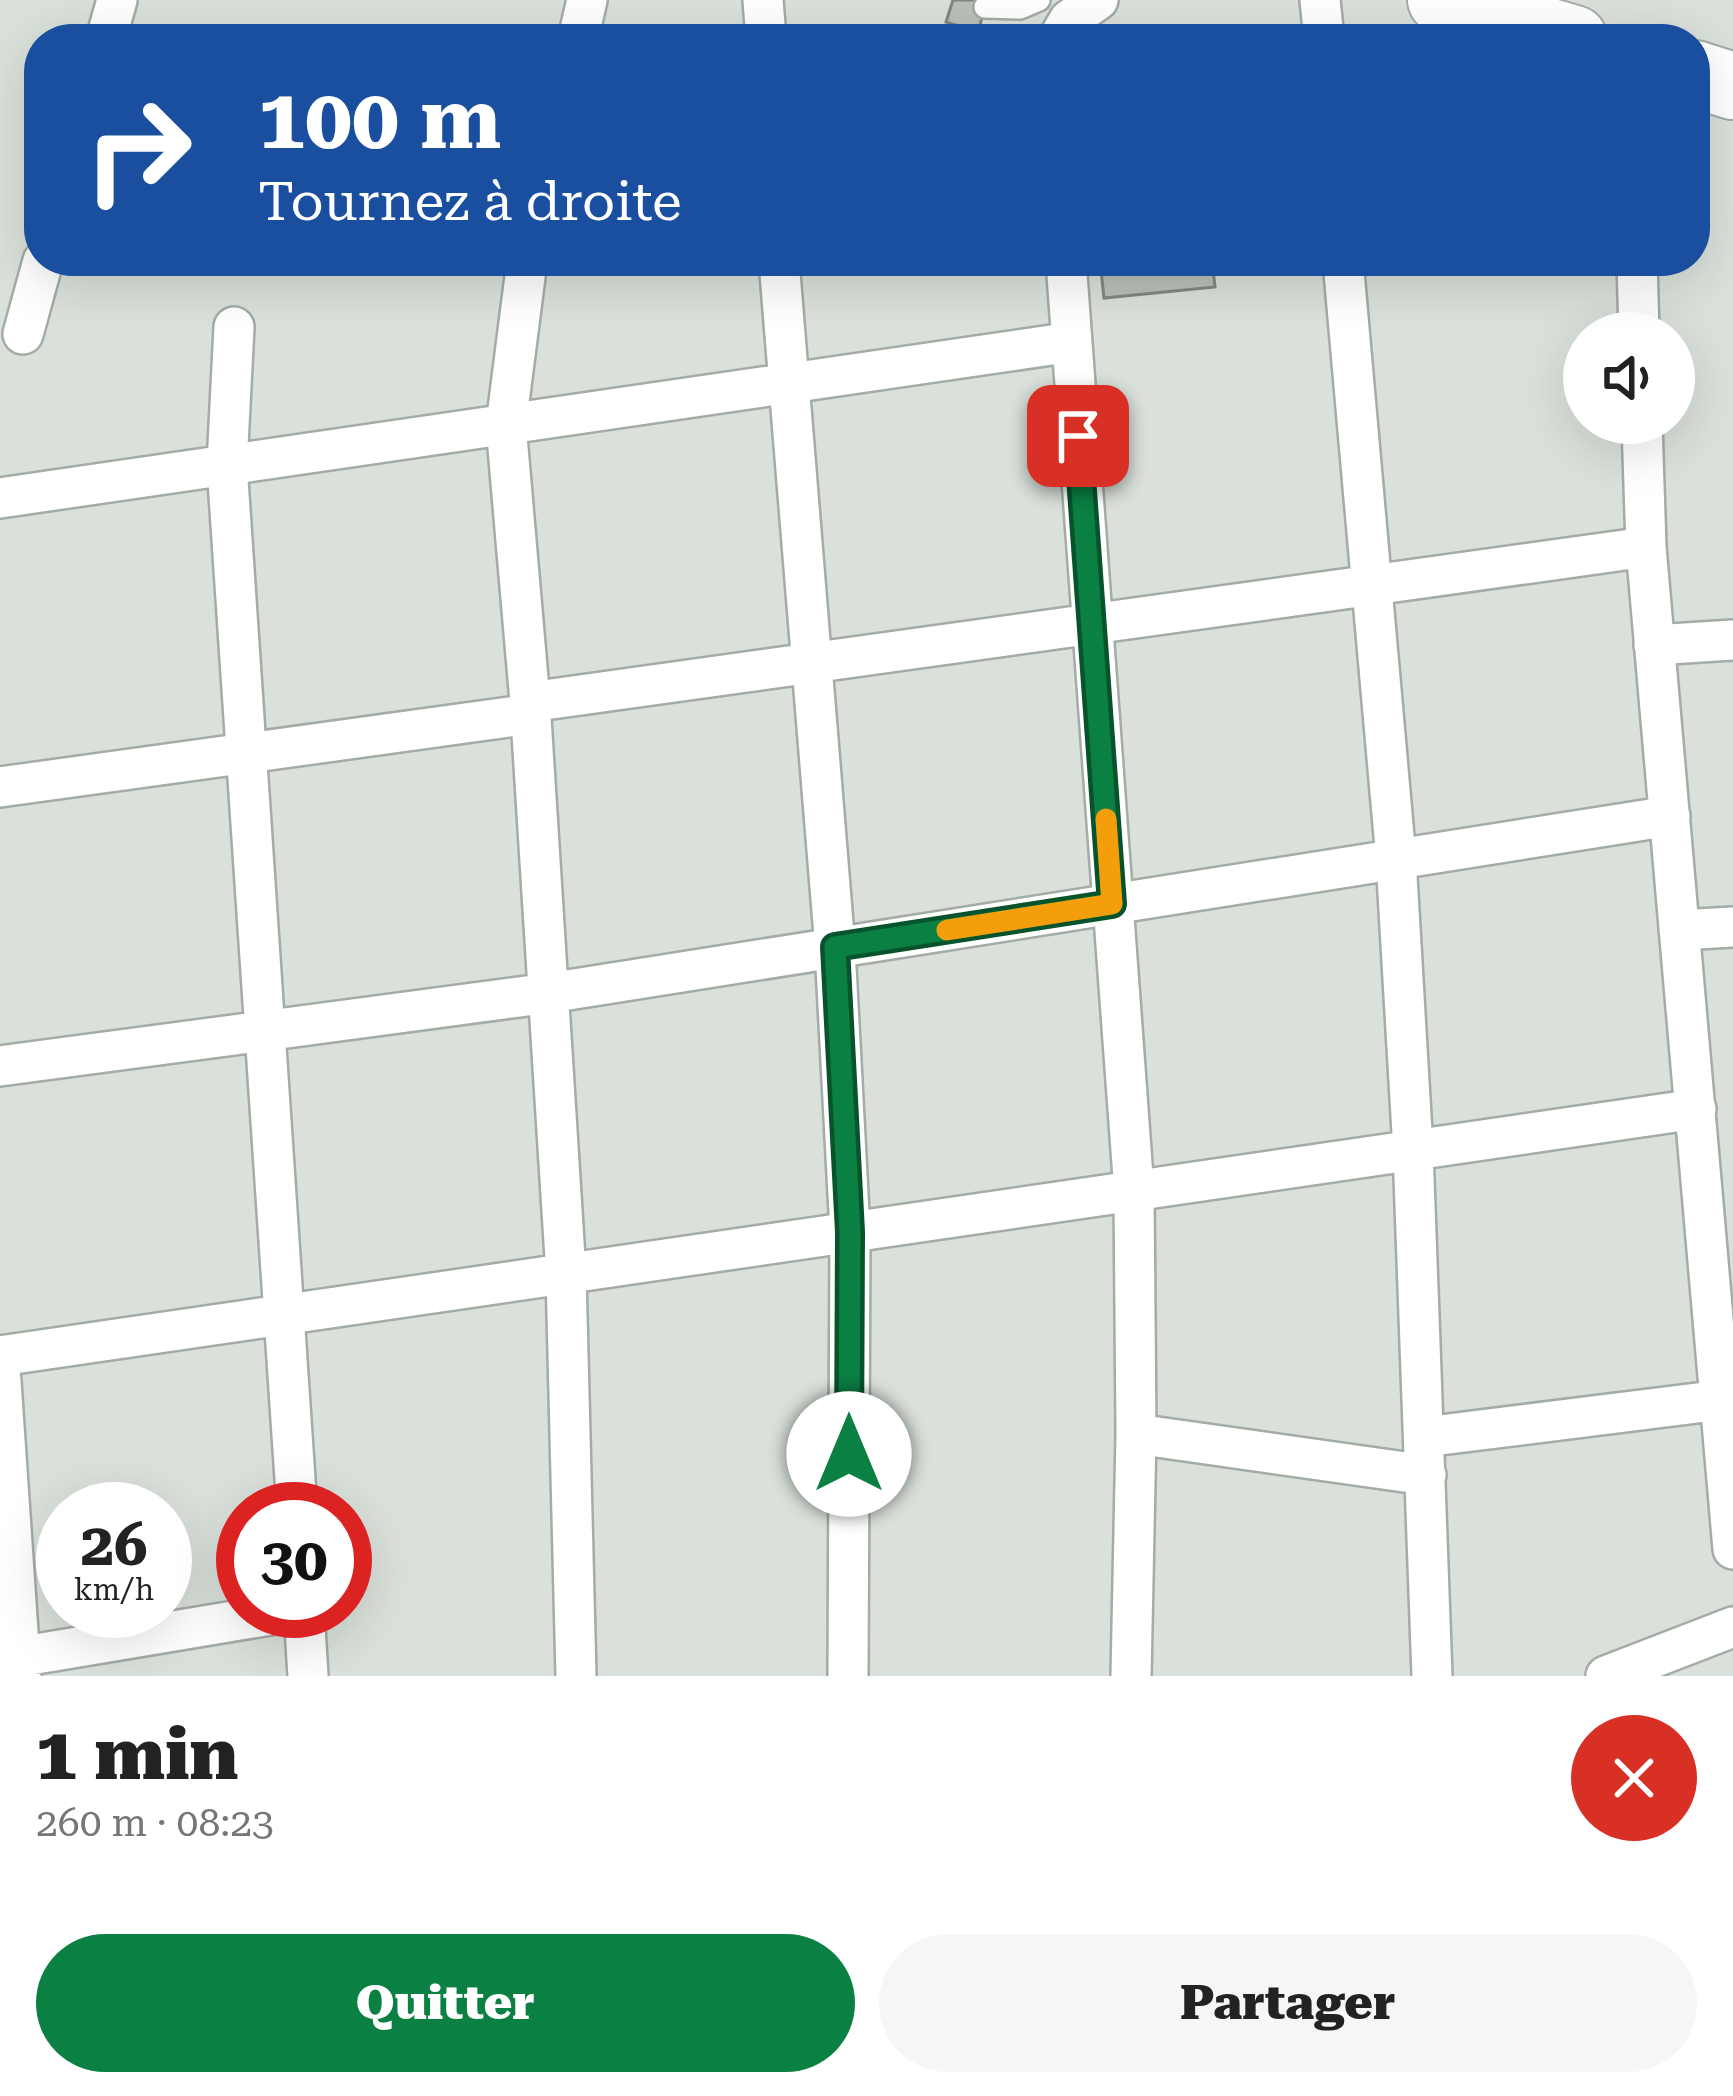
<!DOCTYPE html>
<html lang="fr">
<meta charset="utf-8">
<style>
body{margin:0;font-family:"Roboto Serif",serif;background:#f6f6f6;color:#222;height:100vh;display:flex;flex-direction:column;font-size:45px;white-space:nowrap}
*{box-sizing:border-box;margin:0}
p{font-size:39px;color:#767676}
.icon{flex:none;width:66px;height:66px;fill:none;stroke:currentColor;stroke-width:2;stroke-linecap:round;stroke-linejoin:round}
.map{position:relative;height:1676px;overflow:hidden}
.details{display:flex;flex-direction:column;background:#fff;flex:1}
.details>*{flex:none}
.top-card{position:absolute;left:24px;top:24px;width:1686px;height:252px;border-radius:48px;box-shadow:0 12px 48px #0002;background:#1a4fa0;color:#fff;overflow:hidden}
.fabs{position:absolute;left:1563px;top:312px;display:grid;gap:24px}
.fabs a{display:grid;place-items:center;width:132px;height:132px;border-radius:50%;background:#fff;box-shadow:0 12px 48px #0002;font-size:60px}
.speed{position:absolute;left:36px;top:1482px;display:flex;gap:24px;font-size:60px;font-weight:700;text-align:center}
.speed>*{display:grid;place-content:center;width:156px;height:156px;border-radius:50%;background:#fff;box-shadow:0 12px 48px #0002;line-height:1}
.speed small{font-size:30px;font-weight:400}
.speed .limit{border:18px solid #d22;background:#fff;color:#111}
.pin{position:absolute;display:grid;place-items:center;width:102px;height:102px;color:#fff;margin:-51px;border-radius:24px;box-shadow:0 6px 18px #0006}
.me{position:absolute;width:132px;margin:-66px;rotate:0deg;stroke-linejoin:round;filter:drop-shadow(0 0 9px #0008)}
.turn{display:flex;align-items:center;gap:42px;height:252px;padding:0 36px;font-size:54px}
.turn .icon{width:156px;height:156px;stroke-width:2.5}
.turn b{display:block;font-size:84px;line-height:102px}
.round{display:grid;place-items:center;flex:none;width:126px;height:126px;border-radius:63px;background:#f6f6f6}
.overview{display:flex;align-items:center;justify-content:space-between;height:204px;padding:0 36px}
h1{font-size:72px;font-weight:800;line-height:90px}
.action{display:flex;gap:24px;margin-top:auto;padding:24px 36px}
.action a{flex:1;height:138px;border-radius:72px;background:#0b8043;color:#fff;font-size:48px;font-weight:800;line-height:138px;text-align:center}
.action a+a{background:#f6f6f6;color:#222}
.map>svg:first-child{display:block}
</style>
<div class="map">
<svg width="1733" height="1676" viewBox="0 0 1733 1676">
<rect width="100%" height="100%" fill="#d9e1da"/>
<path fill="#b8c0b9" stroke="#818882" stroke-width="3" d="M 953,0 L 987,0 L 978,32 L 946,22 Z
M 1100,261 L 1212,261 L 1215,287 L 1104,298 Z"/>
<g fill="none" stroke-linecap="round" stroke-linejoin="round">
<g stroke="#a4aca6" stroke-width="26">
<path id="lane" d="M 985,7 L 1020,8 L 1039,0"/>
</g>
<g stroke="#a4aca6" stroke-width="44">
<path id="street" d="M 763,0 L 766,39
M 1320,0 L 1324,39
M 106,39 L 117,0
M 578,39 L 587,0
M 1058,39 L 1069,20 L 1098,0
M 527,261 L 506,425 L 530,702 L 566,1274 L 576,1676
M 779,261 L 835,948 L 850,1232 L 848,1676
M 1066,261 L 1134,1191 L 1136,1434 L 1131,1676
M 1343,261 L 1396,859 L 1413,1150 L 1432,1676
M 1637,261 L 1639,333
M 234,327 L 227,465 L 297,1509
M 23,334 L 43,261
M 1642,423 L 1646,547 L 1733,1549
M 0,498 L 1072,342
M 1654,645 L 1733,640
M 530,702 L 1646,547
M 0,787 L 531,714
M 1679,930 L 1733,927
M 0,1066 L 549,993 L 1670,816
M 0,1356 L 1696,1109
M 0,1367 L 21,1676
M 1136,1434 L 1426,1475
M 1424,1437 L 1721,1400
M 304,1611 L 308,1676
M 0,1660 L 294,1611
M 1606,1676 L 1733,1627"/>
</g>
<g stroke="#a4aca6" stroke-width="70">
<path id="highway" d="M 1441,0 L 1574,39
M 1695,74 L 1733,86"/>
</g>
<use href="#lane" stroke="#fff" stroke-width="21"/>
<use href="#street" stroke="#fff" stroke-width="39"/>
<use href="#highway" stroke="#fff" stroke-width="66"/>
</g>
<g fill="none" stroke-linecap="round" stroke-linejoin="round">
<g stroke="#07532c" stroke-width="30">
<path id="route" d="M 849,1454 L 850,1232 L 835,947 L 1112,904 L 1078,436"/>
</g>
<use href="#route" stroke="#0b8043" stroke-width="21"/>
<path stroke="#f59e0b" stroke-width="21" d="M 947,930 L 1112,904 L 1106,819"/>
</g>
</svg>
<div class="fabs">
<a><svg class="icon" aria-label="sound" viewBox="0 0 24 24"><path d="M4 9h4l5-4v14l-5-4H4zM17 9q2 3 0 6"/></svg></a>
</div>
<div class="speed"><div>26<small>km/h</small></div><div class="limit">30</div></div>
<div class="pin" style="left:1078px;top:436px;background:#d93025"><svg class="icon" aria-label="arrive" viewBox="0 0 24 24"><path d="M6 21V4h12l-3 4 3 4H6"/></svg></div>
<svg class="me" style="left:849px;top:1454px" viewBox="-20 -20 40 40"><circle r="19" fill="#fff"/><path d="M0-13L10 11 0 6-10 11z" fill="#0b8043"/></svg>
<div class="top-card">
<div class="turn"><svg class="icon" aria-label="right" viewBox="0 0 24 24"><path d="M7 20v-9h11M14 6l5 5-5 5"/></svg><div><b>100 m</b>Tournez à droite</div></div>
</div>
</div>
<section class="details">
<div class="overview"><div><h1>1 min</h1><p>260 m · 08:23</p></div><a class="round" style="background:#d93025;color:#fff"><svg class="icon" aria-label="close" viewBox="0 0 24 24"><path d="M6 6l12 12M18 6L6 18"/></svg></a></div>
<div class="action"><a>Quitter</a><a>Partager</a></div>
</section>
